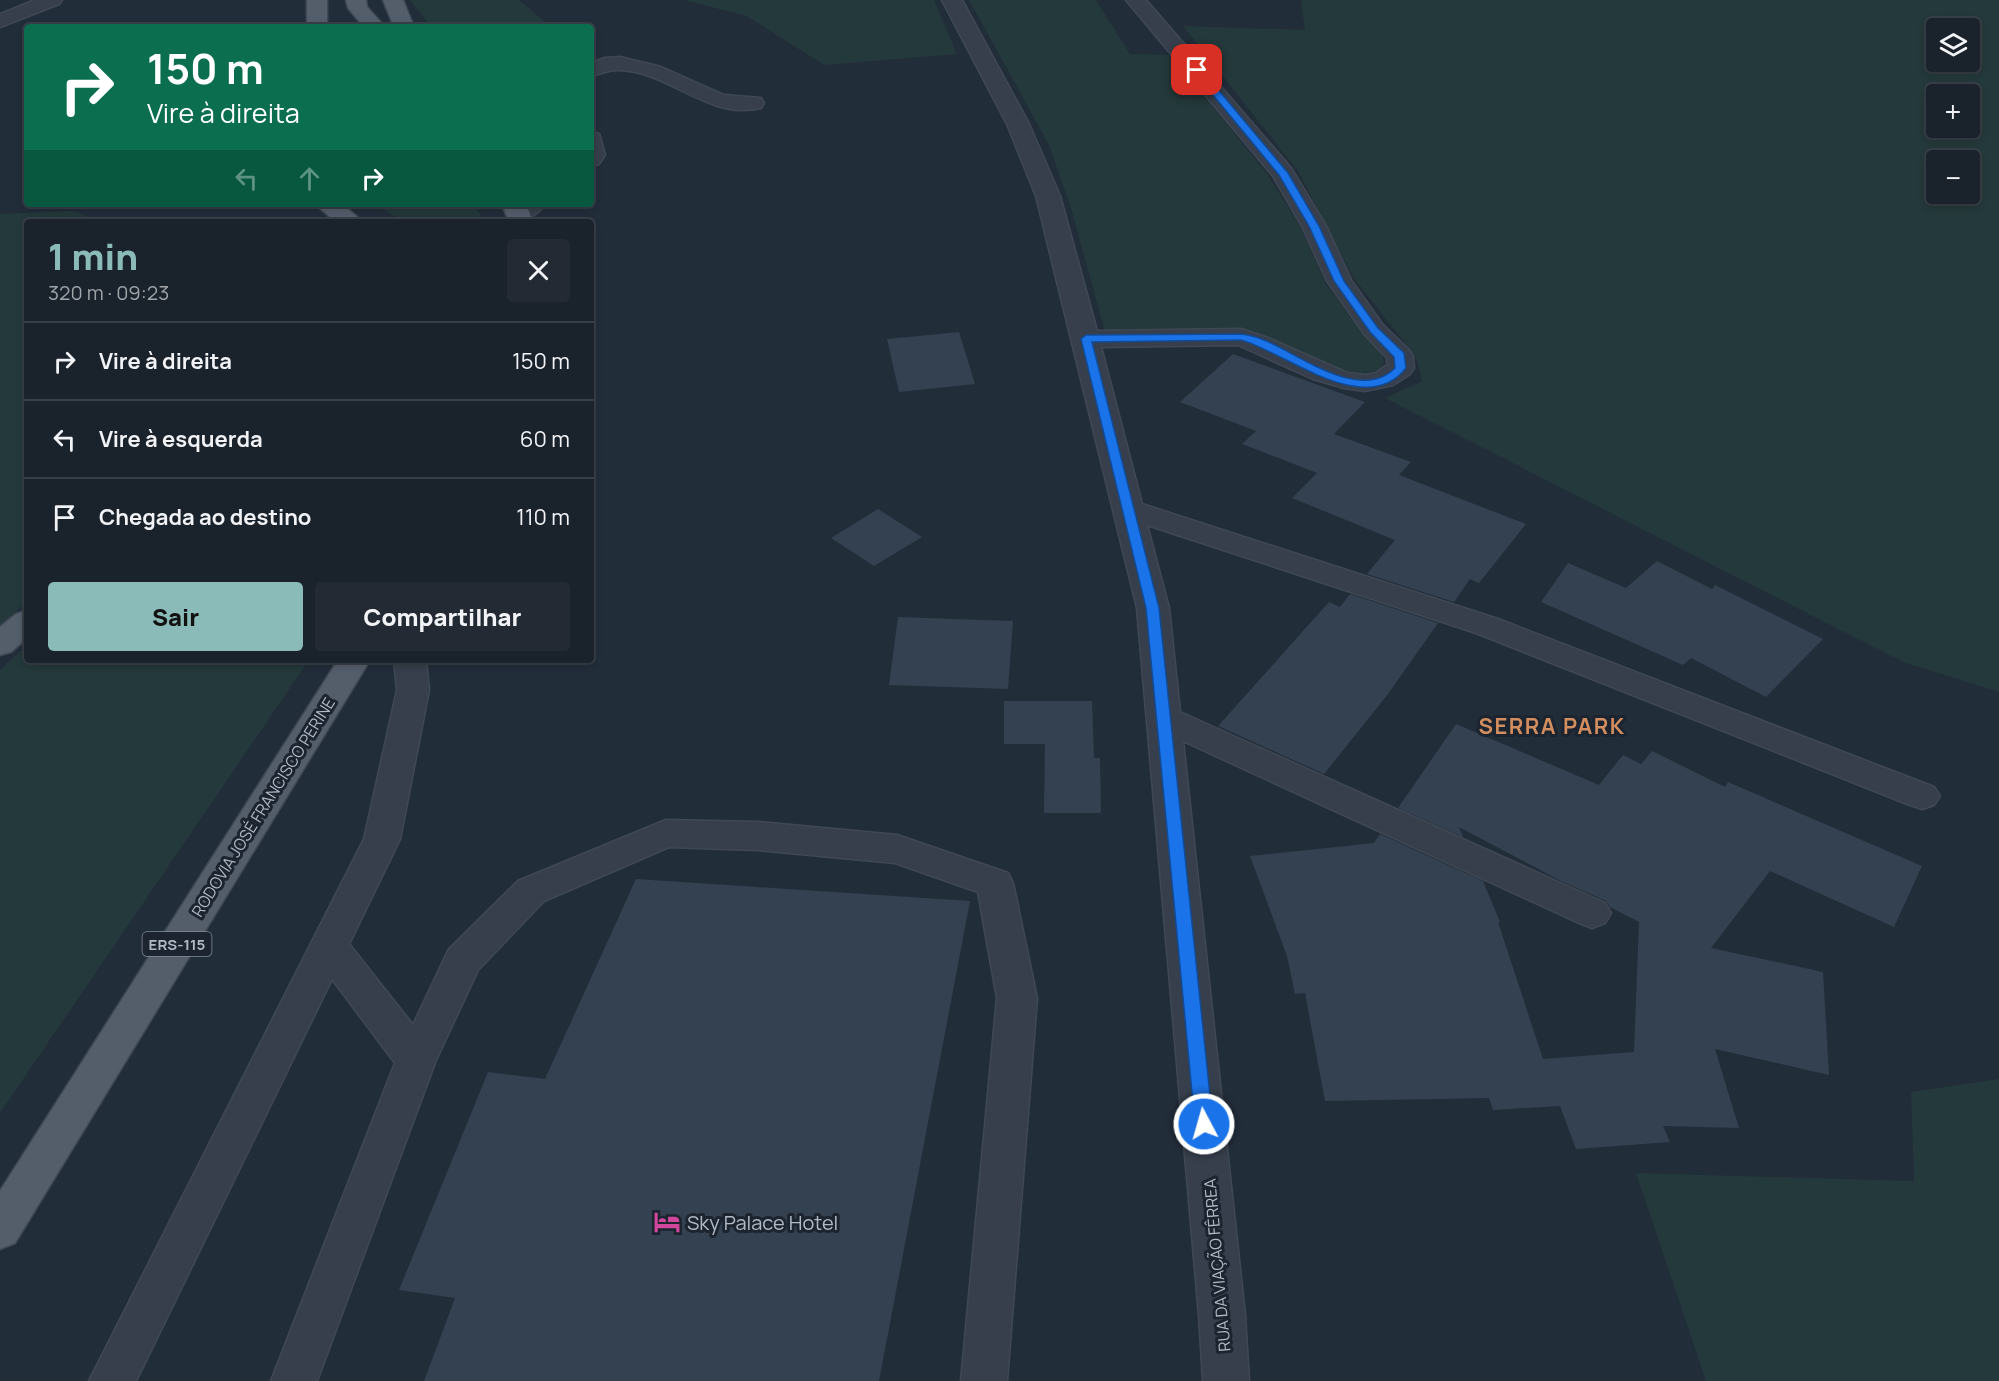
<!DOCTYPE html>
<html lang="pt">
<meta charset="utf-8">
<style>
body{margin:0;font-family:Manrope,sans-serif;background:#232a34;color:#f1f3f6;height:100vh;display:flex;flex-direction:column;font-size:22px;white-space:nowrap}
*{box-sizing:border-box;margin:0}
p{font-size:20px;color:#9fa4a9}
.icon{flex:none;width:33px;height:33px;fill:none;stroke:currentColor;stroke-width:2;stroke-linecap:round;stroke-linejoin:round}
.map{position:relative;flex:1;overflow:hidden}
.sheet{position:absolute;left:24px;top:219px;width:570px;height:444px;display:flex;flex-direction:column;background:#1a222c;border-radius:6px;box-shadow:0 3px 9px #0003,0 0 0 2px #383f48}
.sheet>*{flex:none}
.hud{position:absolute;left:24px;top:24px;width:570px;height:183px;border-radius:6px;box-shadow:0 3px 9px #0003,0 0 0 2px #383f48;background:#0b6e4f;color:#fff;overflow:hidden}
.buttons{position:absolute;left:1926px;top:18px;display:grid;gap:12px}
.buttons a{display:grid;place-items:center;width:54px;height:54px;border-radius:6px;background:#1a222c;box-shadow:0 3px 9px #0003,0 0 0 2px #383f48;font-size:30px}
.pin{position:absolute;display:grid;place-items:center;width:51px;height:51px;color:#fff;margin:-26px;border-radius:12px;box-shadow:0 3px 9px #0006}
.me{position:absolute;width:66px;margin:-33px;rotate:354deg;stroke-linejoin:round;filter:drop-shadow(0 0 4px #0008)}
.turn{display:flex;align-items:center;gap:21px;height:126px;padding:0 24px;font-size:27px}
.turn .icon{width:78px;height:78px;stroke-width:2.5}
.turn b{display:block;font-size:42px;line-height:51px}
.lanes{display:flex;align-items:center;height:57px;padding:0 24px;background:#0003;justify-content:center;gap:30px;direction:ltr}
.lanes .off{opacity:.35}
.round{display:grid;place-items:center;flex:none;width:63px;height:63px;border-radius:6px;background:#232a34}
.headline{display:flex;align-items:center;justify-content:space-between;height:102px;padding:0 24px}
h1{font-size:36px;font-weight:800;line-height:45px;color:#8bbbb9}
.button{display:flex;gap:12px;margin-top:auto;padding:12px 24px}
.button a{flex:1;height:69px;border-radius:6px;background:#8bbbb9;color:#111;font-size:24px;font-weight:800;line-height:69px;text-align:center}
.button a+a{background:#232a34;color:#f1f3f6}
ul{padding:0;list-style:none}
li{display:flex;align-items:center;gap:18px;height:78px;padding:0 24px;border-top:2px solid #383f48}
li div{flex:1}
li b{display:block;font-size:22px}
li em{font-style:normal}
.map>svg:first-child{display:block}
</style>
<div class="map">
<svg width="1999" height="1381" viewBox="0 0 1999 1381">
<rect width="100%" height="100%" fill="#222d3a"/>
<path fill="#24393b" fill-rule="evenodd" d="M 410,0 L 519,0 L 551,27 L 431,27 Z
M 684,0 L 934,0 L 957,54 L 824,65 L 747,16 Z
M 969,0 L 1096,0 L 1130,54 L 1171,55 L 1268,175 L 1299,224 L 1326,284 L 1363,334 L 1382,353 L 1384,363 L 1378,371 L 1355,374 L 1319,366 L 1277,341 L 1248,332 L 1105,332 L 1071,208 L 1049,145 Z
M 1301,0 L 1999,0 L 1999,692 L 1903,662 L 1385,398 L 1422,381 L 1416,357 L 1353,277 L 1298,171 L 1183,26 L 1305,30 ZM 1970,28 L 1970,62 L 1936,62 L 1936,28 ZM 1970,94 L 1970,128 L 1936,128 L 1936,94 ZM 1936,160 L 1970,160 L 1970,194 L 1936,194 Z
M 375,204 L 474,204 L 485,222 L 403,222 Z
M 74,211 L 99,222 L 27,222 L 27,601 L 0,627 L 0,214 Z
M 27,645 L 27,660 L 309,660 L 0,1113 L 0,670 Z
M 1999,1079 L 1999,1381 L 1706,1381 L 1636,1173 L 1914,1181 L 1911,1092 Z"/>
<path fill="#344151" d="M 959,332 L 975,384 L 899,392 L 887,339 Z
M 1233,354 L 1365,402 L 1334,434 L 1411,462 L 1399,475 L 1526,524 L 1479,583 L 1470,579 L 1454,602 L 1367,574 L 1395,540 L 1292,498 L 1317,473 L 1242,444 L 1256,431 L 1180,402 Z
M 878,509 L 922,537 L 874,566 L 831,538 Z
M 1657,561 L 1712,589 L 1715,585 L 1823,639 L 1766,697 L 1691,658 L 1683,665 L 1541,602 L 1568,563 L 1626,588 Z
M 1350,594 L 1438,623 L 1388,694 L 1324,774 L 1218,726 L 1329,602 L 1340,607 Z
M 898,617 L 1013,621 L 1008,689 L 889,685 Z
M 1004,701 L 1092,701 L 1094,758 L 1100,758 L 1101,813 L 1044,813 L 1045,744 L 1004,744 Z
M 1456,724 L 1599,785 L 1623,755 L 1641,764 L 1652,751 L 1725,787 L 1728,782 L 1922,866 L 1894,927 L 1770,871 L 1711,948 L 1823,972 L 1829,1075 L 1715,1049 L 1739,1128 L 1663,1126 L 1670,1142 L 1576,1149 L 1560,1106 L 1493,1110 L 1489,1098 L 1325,1101 L 1305,993 L 1295,994 L 1287,956 L 1250,856 L 1374,843 L 1380,834 L 1483,881 L 1500,922 L 1498,922 L 1543,1059 L 1634,1052 L 1639,922 L 1610,907 L 1606,901 L 1561,881 L 1459,827 L 1463,837 L 1398,808 Z
M 636,879 L 970,901 L 879,1381 L 424,1381 L 455,1298 L 399,1290 L 488,1072 L 545,1079 Z"/>
<g fill="none" stroke-linecap="round" stroke-linejoin="round">
<g stroke="#3f4854" stroke-width="3">
<path id="minor" d="M 35,0 L 62,0 L 59,4 L 0,27 L 0,14 Z
M 942,0 L 962,0 L 1029,124 L 1060,196 L 1097,331 L 1241,329 L 1268,338 L 1348,373 L 1365,375 L 1376,373 L 1387,365 L 1387,358 L 1365,335 L 1327,281 L 1302,226 L 1273,176 L 1126,0 L 1146,0 L 1291,168 L 1326,226 L 1351,280 L 1383,325 L 1409,350 L 1413,356 L 1414,368 L 1410,374 L 1393,385 L 1365,391 L 1344,388 L 1313,379 L 1238,345 L 1101,347 L 1142,504 L 1498,619 L 1934,787 L 1940,796 L 1934,805 L 1922,809 L 1910,805 L 1476,633 L 1147,525 L 1169,608 L 1180,712 L 1605,903 L 1611,913 L 1605,923 L 1592,928 L 1579,923 L 1183,741 L 1245,1315 L 1249,1381 L 1203,1381 L 1199,1315 L 1137,608 L 1036,196 L 1007,124 Z
M 620,57 L 661,67 L 724,95 L 761,98 L 764,103 L 761,108 C 708,121 668,70 618,70 C 608,70 600,74 591,76 L 591,63 L 605,58 Z
M 591,132 L 599,134 L 605,155 L 599,164 L 591,166 Z
M 518,204 L 545,204 C 537,216 525,222 511,219 L 507,214 Z
M 394,660 L 426,660 L 429,690 L 400,839 L 349,944 L 413,1025 L 449,949 L 518,881 L 666,820 L 758,822 L 897,835 L 1008,873 L 1013,883 L 1037,998 L 1007,1381 L 961,1381 L 997,998 L 978,892 L 895,863 L 758,850 L 669,847 L 544,901 L 478,970 L 436,1060 L 317,1381 L 271,1381 L 395,1063 L 332,979 L 136,1381 L 89,1381 L 364,839 L 397,690 Z"/>
</g>
<g stroke="#3f4854" stroke-width="3">
<path id="major" d="M 307,0 L 327,0 L 327,27 L 307,27 Z
M 346,0 L 366,0 L 367,7 L 385,27 L 364,27 L 348,8 Z
M 383,0 L 403,0 L 414,27 L 394,27 Z
M 315,204 L 342,204 L 363,222 L 336,222 Z
M 502,204 L 526,204 L 533,222 L 509,222 Z
M 27,610 L 27,638 L 11,652 L 0,655 L 0,627 L 16,614 Z
M 338,660 L 370,660 L 15,1243 L 0,1249 L 0,1191 Z"/>
</g>
<use href="#minor" fill="#363f4b" fill-rule="evenodd"/>
<use href="#major" fill="#545e6b" fill-rule="evenodd"/>
</g>
<path fill="#1a73e8" stroke="#114b97" stroke-width="1.5" d="M 1194,68 L 1200,68 L 1288,173 L 1319,226 L 1344,281 L 1378,328 L 1404,353 L 1406,368 C 1366,420 1285,352 1241,340 L 1092,342 L 1159,608 L 1213,1124 L 1210,1130 L 1204,1132 L 1198,1130 L 1195,1124 L 1146,608 L 1081,339 L 1086,335 L 1241,334 C 1249,335 1257,337 1264,340 C 1299,354 1360,403 1395,368 L 1394,357 L 1370,332 L 1334,281 L 1309,226 L 1279,175 L 1194,72 Z"/>
<defs>
<g id="hotel-bare" transform="scale(2.07)"><path d="M-6-4.5h1.5V1H6V5H4.5V3h-9V5H-6ZM-4 0a1.8 1.8 0 1 1 3.6 0ZM.5 0V-2.5h3Q6-2.5 6 0Z" fill="#d1479c" stroke="#1b242f" stroke-width="2.5" paint-order="stroke"/></g>
</defs>
<g fill-rule="evenodd">
<use href="#hotel-bare" x="667" y="1222"/>
</g>
<g text-anchor="middle" dominant-baseline="central" stroke-width="6" stroke-linejoin="round" paint-order="stroke">
<rect fill="#1b242f" stroke="#848d99" stroke-width="1.5" x="142.5" y="932" width="69" height="24" rx="4.5"/>
<g font-size="15" font-weight="bold" fill="#b1bac7">
<text x="177" y="944">ERS-115</text>
</g>
<g font-size="16" fill="#b1bac7" stroke="#1b242f">
<text transform="translate(263 807) rotate(-58)">RODOVIA JOSÉ FRANCISCO PERINE</text>
<text transform="translate(1217 1265) rotate(-95)">RUA DA VIAÇÃO FÊRREA</text>
</g>
<g font-size="20" fill="#b1bac7" stroke="#1b242f" text-anchor="start">
<text x="687" y="1222">Sky Palace Hotel</text>
</g>
<g font-size="22" font-weight="bold" letter-spacing="1.5" fill="#d38e5f" stroke="#1b242f">
<text x="1552" y="726">SERRA PARK</text>
</g>
</g>
</svg>
<div class="buttons">
<a><svg class="icon" aria-label="layers" viewBox="0 0 24 24"><path d="M12 4l9 5-9 5-9-5zM3 14l9 5 9-5"/></svg></a>
<a>+</a>
<a>−</a>
</div>
<div class="pin" style="left:1197px;top:70px;background:#d93025"><svg class="icon" aria-label="arrive" viewBox="0 0 24 24"><path d="M6 21V4h12l-3 4 3 4H6"/></svg></div>
<svg class="me" style="left:1204px;top:1124px" viewBox="-20 -20 40 40"><circle r="17" fill="#1a73e8" stroke="#fff" stroke-width="3"/><path d="M0-11L8 9 0 5-8 9z" fill="#fff"/></svg>
<div class="hud">
<div class="turn"><svg class="icon" aria-label="right" viewBox="0 0 24 24"><path d="M7 20v-9h11M14 6l5 5-5 5"/></svg><div><b>150 m</b>Vire à direita</div></div>
<div class="lanes"><svg class="icon off" aria-label="left" viewBox="0 0 24 24"><path d="M17 20v-9H6M10 6l-5 5 5 5"/></svg><svg class="icon off" aria-label="ahead" viewBox="0 0 24 24"><path d="M12 20V5M6 11l6-6 6 6"/></svg><svg class="icon" aria-label="right" viewBox="0 0 24 24"><path d="M7 20v-9h11M14 6l5 5-5 5"/></svg></div>
</div>
<section class="sheet">
<div class="headline"><div><h1>1 min</h1><p>320 m · 09:23</p></div><a class="round"><svg class="icon" aria-label="close" viewBox="0 0 24 24"><path d="M6 6l12 12M18 6L6 18"/></svg></a></div>
<ul>
<li><svg class="icon" aria-label="right" viewBox="0 0 24 24"><path d="M7 20v-9h11M14 6l5 5-5 5"/></svg><div><b>Vire à direita</b></div><em>150 m</em></li>
<li><svg class="icon" aria-label="left" viewBox="0 0 24 24"><path d="M17 20v-9H6M10 6l-5 5 5 5"/></svg><div><b>Vire à esquerda</b></div><em>60 m</em></li>
<li><svg class="icon" aria-label="arrive" viewBox="0 0 24 24"><path d="M6 21V4h12l-3 4 3 4H6"/></svg><div><b>Chegada ao destino</b></div><em>110 m</em></li>
</ul>
<div class="button"><a>Sair</a><a>Compartilhar</a></div>
</section>
</div>
